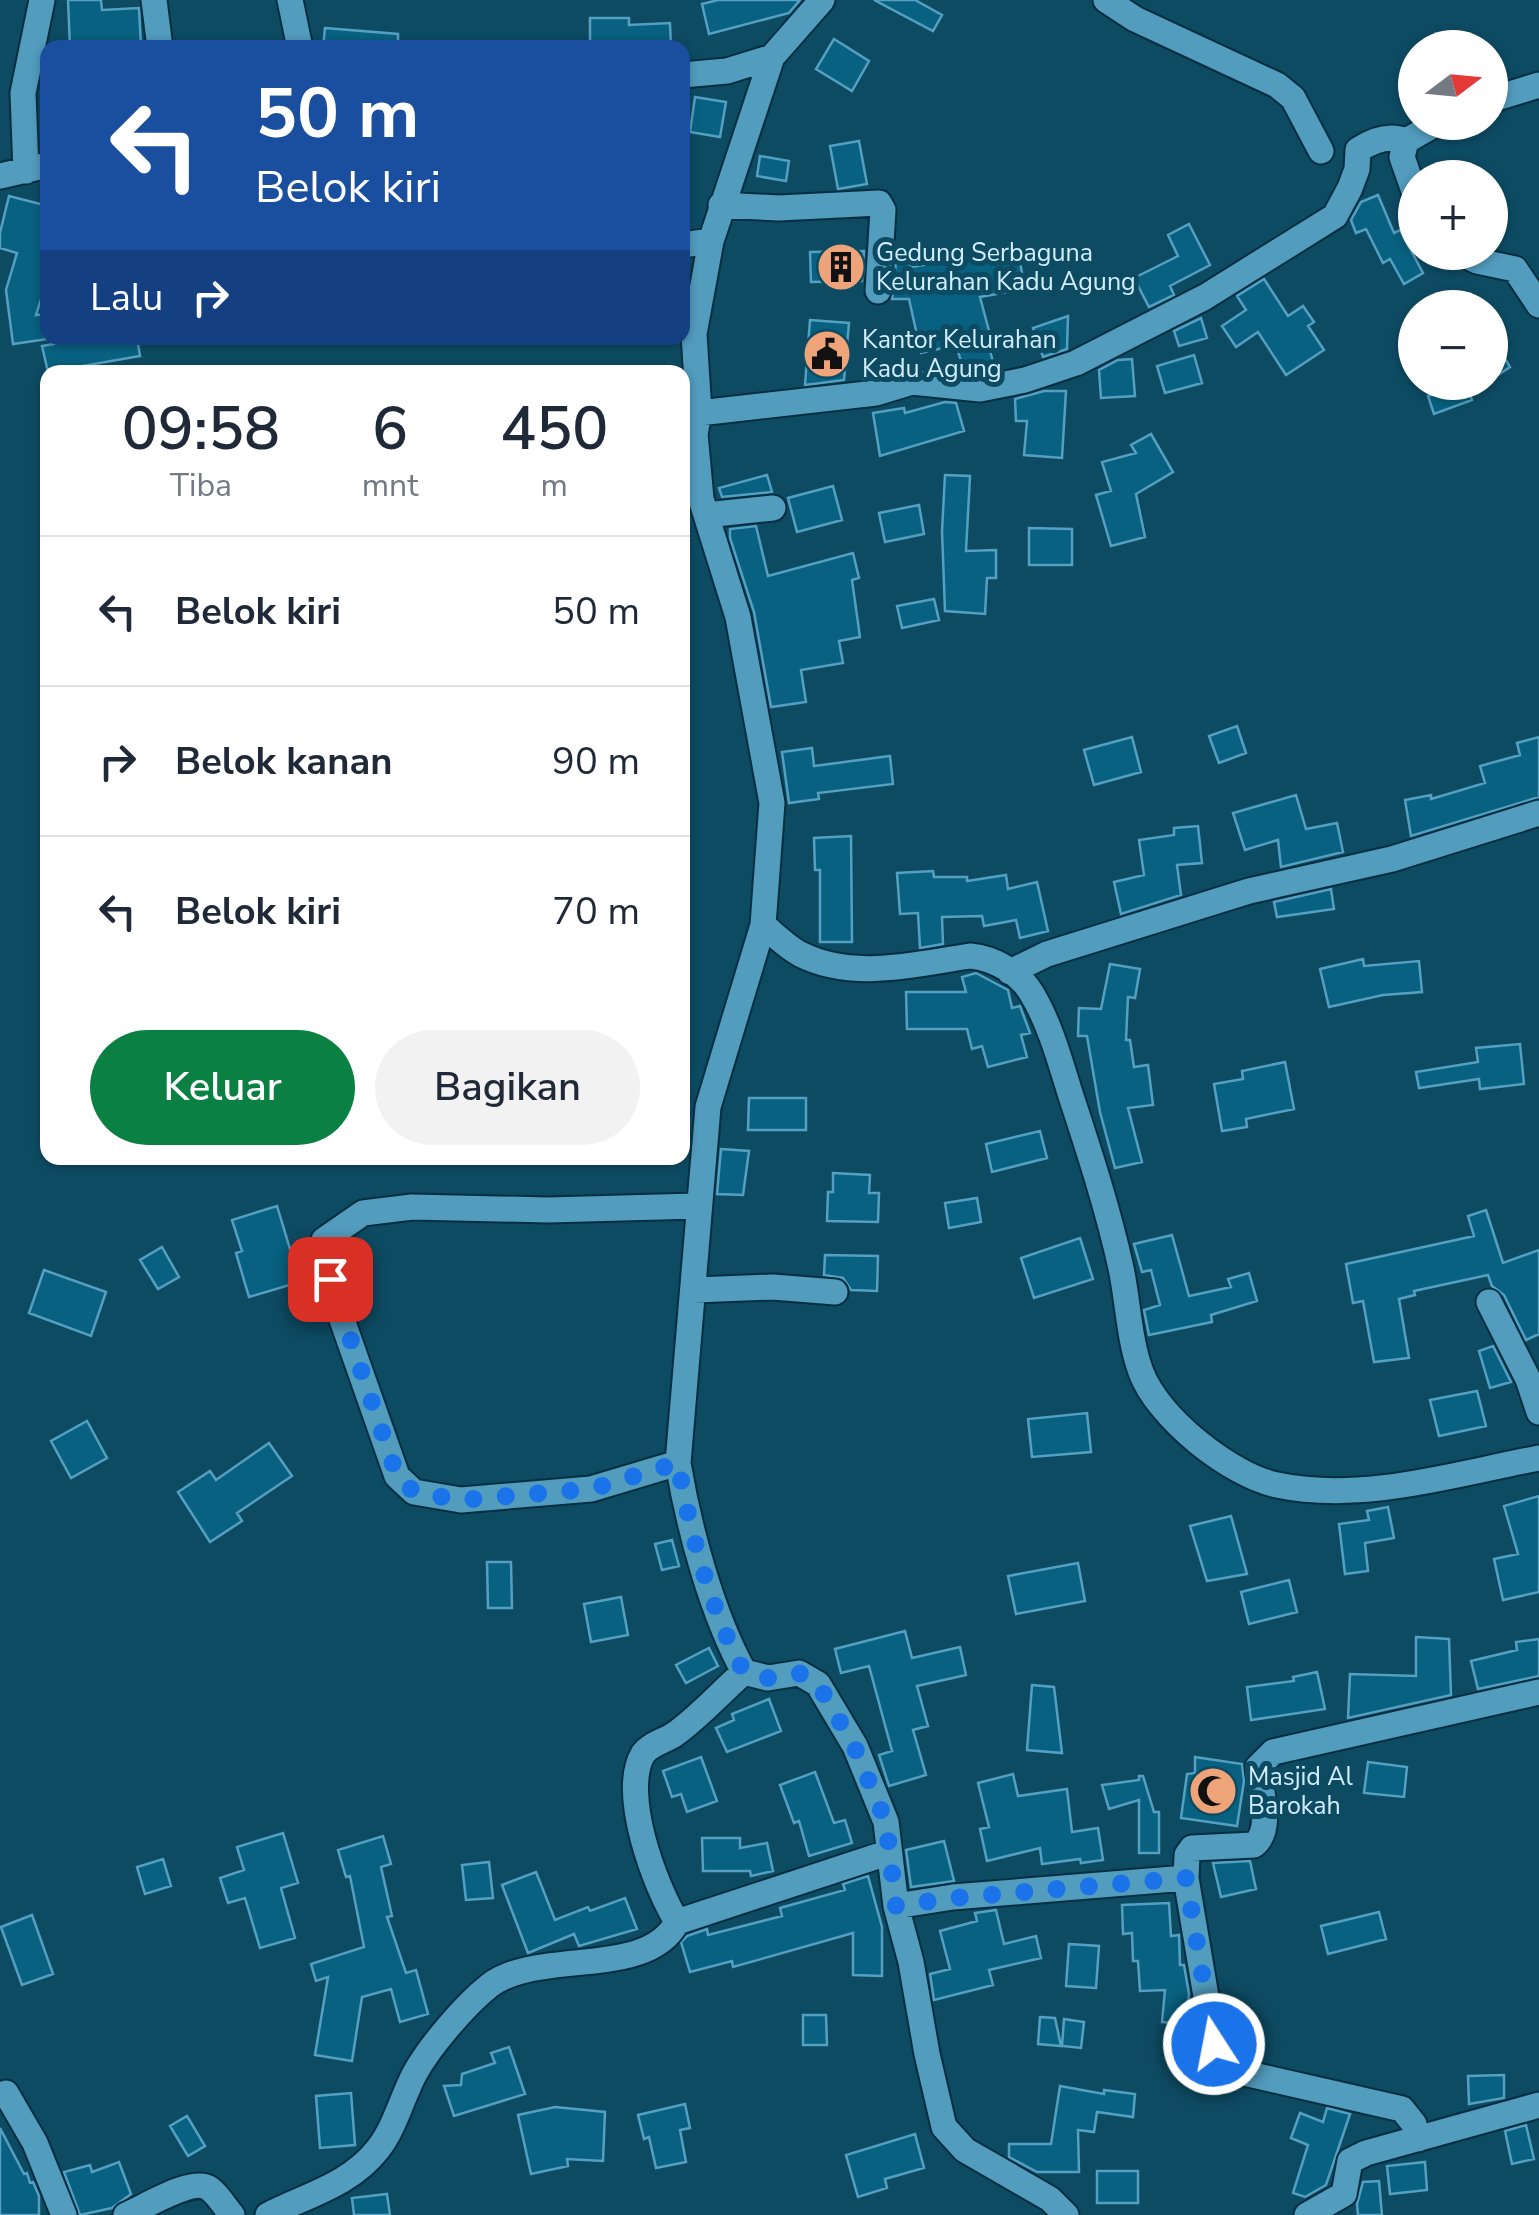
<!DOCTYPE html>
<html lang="id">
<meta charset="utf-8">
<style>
body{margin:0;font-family:"Nunito Sans",sans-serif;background:#f2f2f3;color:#1f2937;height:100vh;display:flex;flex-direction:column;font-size:38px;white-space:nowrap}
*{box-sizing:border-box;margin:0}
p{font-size:32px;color:#747a83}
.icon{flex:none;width:55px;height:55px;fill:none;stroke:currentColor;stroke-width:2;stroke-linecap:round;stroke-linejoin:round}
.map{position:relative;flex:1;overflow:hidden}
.drawer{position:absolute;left:40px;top:365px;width:650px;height:800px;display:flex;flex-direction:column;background:#fff;border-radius:20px;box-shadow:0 2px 8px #0004}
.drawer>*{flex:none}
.guide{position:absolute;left:40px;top:40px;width:650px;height:305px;border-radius:20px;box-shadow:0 2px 8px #0004;background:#1a4fa0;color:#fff;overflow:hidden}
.needle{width:65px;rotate:74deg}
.tools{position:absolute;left:1398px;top:30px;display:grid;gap:20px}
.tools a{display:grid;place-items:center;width:110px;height:110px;border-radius:50%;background:#fff;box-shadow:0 2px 8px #0004;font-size:50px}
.pin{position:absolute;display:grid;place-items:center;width:85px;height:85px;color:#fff;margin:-42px;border-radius:20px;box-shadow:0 5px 15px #0006}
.me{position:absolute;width:110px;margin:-55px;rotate:349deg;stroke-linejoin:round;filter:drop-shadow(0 0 8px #0008)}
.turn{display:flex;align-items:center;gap:35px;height:210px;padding:0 50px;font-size:45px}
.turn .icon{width:130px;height:130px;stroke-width:2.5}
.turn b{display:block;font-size:70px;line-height:85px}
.then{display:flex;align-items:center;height:95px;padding:0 50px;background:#0003;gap:20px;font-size:38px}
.eta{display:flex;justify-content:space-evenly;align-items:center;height:170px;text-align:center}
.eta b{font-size:60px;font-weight:600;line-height:70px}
.action{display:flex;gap:20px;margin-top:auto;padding:20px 50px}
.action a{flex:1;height:115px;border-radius:60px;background:#0b8043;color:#fff;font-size:40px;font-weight:600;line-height:115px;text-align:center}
.action a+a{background:#f2f2f3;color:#1f2937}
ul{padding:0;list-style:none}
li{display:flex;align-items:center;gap:30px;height:150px;padding:0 50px;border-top:2px solid #e0e1e3}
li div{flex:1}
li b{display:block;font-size:38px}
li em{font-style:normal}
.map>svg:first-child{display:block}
</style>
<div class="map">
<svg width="1539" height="2215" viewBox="0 0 1539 2215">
<rect width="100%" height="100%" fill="#0d4b63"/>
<path fill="#086180" stroke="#559fc1" stroke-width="2.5" d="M 68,0 L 101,0 L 102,10 L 139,8 L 141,47 L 70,48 Z
M 718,0 L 800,0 L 789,13 L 709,34 L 702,4 Z
M 874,0 L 915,0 L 942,15 L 933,31 Z
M 590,18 L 629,18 L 629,25 L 670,23 L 671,48 L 590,48 Z
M 325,28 L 398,34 L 398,48 L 323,48 Z
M 834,39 L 869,61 L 852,91 L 816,69 Z
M 695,97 L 726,102 L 720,137 L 690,132 Z
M 859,141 L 867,184 L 838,189 L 830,146 Z
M 760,156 L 789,161 L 786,181 L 757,176 Z
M 1378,195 L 1394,233 L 1400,230 L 1423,273 L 1404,284 L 1390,259 L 1383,263 L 1366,229 L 1356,233 L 1351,220 L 1361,202 Z
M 9,196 L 48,206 L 48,277 L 36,315 L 48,314 L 48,339 L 13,344 L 6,290 L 17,253 L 0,248 L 0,233 Z
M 1189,224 L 1210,265 L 1170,286 L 1174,295 L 1149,307 L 1134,278 L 1178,256 L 1168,235 Z
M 864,251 L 862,281 L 811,282 L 810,252 Z
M 1018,251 L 1025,289 L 980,297 L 993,346 L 989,347 L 995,369 L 964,371 L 956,345 L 921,353 L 909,299 L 892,299 L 896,262 L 910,263 L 910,267 Z
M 1264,279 L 1288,316 L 1303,306 L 1314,322 L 1308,326 L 1324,350 L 1286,375 L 1258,332 L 1236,347 L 1222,326 L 1246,310 L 1237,296 Z
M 1068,316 L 1067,349 L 1043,357 L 1033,328 Z
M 1201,318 L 1207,338 L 1179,346 L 1174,331 Z
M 810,320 L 849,323 L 844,380 L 805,385 Z
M 1490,333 L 1510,367 L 1490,380 Z
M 88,338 L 89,343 L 137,338 L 140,356 L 48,372 L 42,346 Z
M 1194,355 L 1202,383 L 1165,393 L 1157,366 Z
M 1132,359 L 1135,396 L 1101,398 L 1099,370 L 1118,360 Z
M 1465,382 L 1472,400 L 1434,414 L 1428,396 Z
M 1044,391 L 1066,391 L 1062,458 L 1024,455 L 1027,421 L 1016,421 L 1015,399 Z
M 945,402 L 956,403 L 964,431 L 880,456 L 873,413 L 904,408 L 905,413 Z
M 1151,434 L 1173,472 L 1136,494 L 1145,537 L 1111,546 L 1096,495 L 1111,491 L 1102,462 L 1136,453 L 1131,445 Z
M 767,475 L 772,492 L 722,497 L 719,488 Z
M 945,475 L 970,476 L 966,551 L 996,550 L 996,578 L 987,578 L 985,614 L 945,611 L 942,531 Z
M 833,486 L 842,520 L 797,532 L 788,498 Z
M 919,505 L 924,534 L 885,542 L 879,513 Z
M 756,526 L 768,576 L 853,553 L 859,578 L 852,580 L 860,637 L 839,641 L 843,663 L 801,670 L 806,702 L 771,707 L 754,612 L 730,538 L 730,529 Z
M 1029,528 L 1072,529 L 1072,565 L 1029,565 Z
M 934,599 L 939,620 L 902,628 L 897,606 Z
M 1237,726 L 1246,753 L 1219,763 L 1209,736 Z
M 1132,737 L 1141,772 L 1094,785 L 1084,750 Z
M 1539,737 L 1539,797 L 1411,836 L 1405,800 L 1431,795 L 1431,799 L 1485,783 L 1480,766 L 1520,755 L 1517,743 Z
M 812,748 L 814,766 L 890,756 L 893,784 L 818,793 L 819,799 L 789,803 L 782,752 Z
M 1296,795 L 1306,829 L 1337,823 L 1343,852 L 1281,867 L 1278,840 L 1245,850 L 1233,813 Z
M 1198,826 L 1202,863 L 1177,865 L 1181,895 L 1121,914 L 1114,882 L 1144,875 L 1139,840 L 1174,835 L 1174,828 Z
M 851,836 L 852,942 L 820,942 L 820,870 L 815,870 L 814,838 Z
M 933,871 L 934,877 L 967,877 L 967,881 L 1006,875 L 1008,889 L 1037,882 L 1048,931 L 1020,938 L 1016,920 L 984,926 L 982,916 L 942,917 L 943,944 L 920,948 L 918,913 L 900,914 L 897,873 Z
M 1331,889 L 1334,909 L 1277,917 L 1274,902 Z
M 1363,959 L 1364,966 L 1419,961 L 1422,992 L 1383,995 L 1329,1007 L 1320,969 Z
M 1110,964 L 1140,969 L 1135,998 L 1128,997 L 1126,1040 L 1130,1040 L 1134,1067 L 1148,1065 L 1153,1105 L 1128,1108 L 1142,1162 L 1115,1168 L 1100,1112 L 1087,1036 L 1078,1036 L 1079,1008 L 1101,1009 Z
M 976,973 L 1008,990 L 1012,1008 L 1020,1006 L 1030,1033 L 1021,1035 L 1027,1057 L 988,1067 L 982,1046 L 972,1049 L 967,1029 L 907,1029 L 906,992 L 966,992 L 962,977 Z
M 1520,1044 L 1524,1084 L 1480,1089 L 1479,1079 L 1419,1088 L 1416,1072 L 1478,1062 L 1476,1048 Z
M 1285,1062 L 1294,1109 L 1246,1119 L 1247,1127 L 1222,1131 L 1214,1084 L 1243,1079 L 1242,1071 Z
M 749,1098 L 806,1098 L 806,1130 L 748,1130 Z
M 1040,1131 L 1047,1158 L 992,1172 L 986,1144 Z
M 721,1149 L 749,1151 L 743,1195 L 717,1194 Z
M 833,1173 L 870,1175 L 869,1193 L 879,1193 L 878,1222 L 827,1221 L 828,1192 L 833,1192 Z
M 977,1198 L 981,1222 L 949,1228 L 945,1203 Z
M 277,1206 L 300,1282 L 249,1297 L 236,1253 L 242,1251 L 232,1220 Z
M 1486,1210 L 1503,1263 L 1539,1250 L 1539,1334 L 1526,1340 L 1504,1295 L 1492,1286 L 1488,1275 L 1414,1291 L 1415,1295 L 1399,1299 L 1409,1358 L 1374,1362 L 1363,1301 L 1353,1303 L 1346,1264 L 1474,1236 L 1468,1216 Z
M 1172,1235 L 1189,1296 L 1231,1287 L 1228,1279 L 1249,1273 L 1257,1301 L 1211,1315 L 1212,1322 L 1149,1335 L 1144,1310 L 1160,1305 L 1151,1270 L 1142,1272 L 1134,1244 Z
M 1080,1238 L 1093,1279 L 1034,1298 L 1021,1258 Z
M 162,1247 L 179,1277 L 158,1289 L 140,1260 Z
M 825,1255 L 878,1256 L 877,1291 L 851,1290 L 843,1278 L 824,1275 Z
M 44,1270 L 106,1292 L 91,1336 L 29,1313 Z
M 1493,1346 L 1511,1382 L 1490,1388 L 1479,1351 Z
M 1477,1391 L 1486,1426 L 1439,1436 L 1430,1400 Z
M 1087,1413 L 1091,1452 L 1032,1457 L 1028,1419 Z
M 87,1421 L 107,1458 L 71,1478 L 51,1441 Z
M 269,1443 L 292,1476 L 237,1513 L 242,1521 L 210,1542 L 178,1492 L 210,1471 L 216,1480 Z
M 1539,1496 L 1539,1592 L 1503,1600 L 1494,1559 L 1518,1554 L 1504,1506 Z
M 1388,1507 L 1394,1538 L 1365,1543 L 1368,1571 L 1345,1574 L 1339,1524 L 1369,1520 L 1367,1511 Z
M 1231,1516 L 1247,1574 L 1207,1581 L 1190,1526 Z
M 672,1540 L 679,1566 L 662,1570 L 655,1544 Z
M 487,1562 L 511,1562 L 512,1608 L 488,1608 Z
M 1078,1563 L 1085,1601 L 1016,1614 L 1008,1576 Z
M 1289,1580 L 1297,1612 L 1249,1624 L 1241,1592 Z
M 621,1597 L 628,1635 L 591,1642 L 584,1604 Z
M 905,1631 L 912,1658 L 960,1647 L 966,1675 L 917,1686 L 928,1726 L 913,1730 L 926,1775 L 889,1786 L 879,1755 L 892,1751 L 869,1666 L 841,1673 L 835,1649 Z
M 1416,1637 L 1449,1639 L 1451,1695 L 1348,1718 L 1350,1674 L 1416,1676 Z
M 1539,1639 L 1539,1676 L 1478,1689 L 1471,1661 L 1517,1650 L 1516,1642 Z
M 709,1648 L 718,1666 L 686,1683 L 676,1665 Z
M 1317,1672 L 1325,1709 L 1251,1720 L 1247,1687 L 1294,1681 L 1293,1677 Z
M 1032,1685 L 1054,1687 L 1062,1753 L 1027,1750 Z
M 769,1699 L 781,1731 L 727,1752 L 716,1728 L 734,1720 L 732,1714 Z
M 701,1757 L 717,1801 L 687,1812 L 681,1794 L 672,1797 L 663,1771 Z
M 1195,1757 L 1242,1764 L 1244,1781 L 1237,1826 L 1181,1818 L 1187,1774 L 1195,1773 Z
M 1368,1762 L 1407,1767 L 1404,1797 L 1364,1793 Z
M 815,1772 L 834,1823 L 845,1820 L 852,1843 L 809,1856 L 799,1821 L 794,1823 L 780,1785 Z
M 1013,1774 L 1018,1796 L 1067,1789 L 1072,1832 L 1098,1828 L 1103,1860 L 1081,1863 L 1080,1859 L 1042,1864 L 1040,1848 L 987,1861 L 980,1829 L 989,1827 L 978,1783 Z
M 1139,1776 L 1143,1776 L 1154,1812 L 1159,1812 L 1159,1853 L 1139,1853 L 1139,1800 L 1109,1809 L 1102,1785 L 1139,1780 Z
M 283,1833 L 298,1883 L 281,1888 L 295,1938 L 260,1948 L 245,1898 L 228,1903 L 220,1878 L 244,1870 L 237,1847 Z
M 383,1836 L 391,1864 L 381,1867 L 392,1916 L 387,1917 L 406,1973 L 416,1970 L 428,2014 L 400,2022 L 391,1989 L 362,1997 L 352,2061 L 315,2055 L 328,1977 L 316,1981 L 311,1964 L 364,1947 L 350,1876 L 346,1877 L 338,1850 Z
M 702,1838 L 740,1838 L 740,1848 L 767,1843 L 773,1871 L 751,1876 L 750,1871 L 703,1871 Z
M 944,1841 L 954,1881 L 911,1887 L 906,1850 Z
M 163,1859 L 171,1886 L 145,1894 L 137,1867 Z
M 1250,1861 L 1256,1889 L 1221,1897 L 1213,1863 Z
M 489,1862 L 493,1898 L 466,1900 L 462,1865 Z
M 536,1872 L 555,1920 L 588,1907 L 590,1911 L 625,1898 L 637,1929 L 579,1946 L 574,1934 L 528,1953 L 502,1885 Z
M 868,1876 L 882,1927 L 882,1976 L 853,1975 L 853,1933 L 733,1967 L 732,1961 L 690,1972 L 681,1942 L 687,1936 L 707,1929 L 708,1935 L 782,1916 L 780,1908 L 845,1890 L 843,1884 Z
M 1169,1903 L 1171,1936 L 1179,1935 L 1180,1965 L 1184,1965 L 1189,1994 L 1185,2024 L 1162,2022 L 1165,1990 L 1140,1991 L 1138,1961 L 1133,1961 L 1132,1933 L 1123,1934 L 1122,1905 Z
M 996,1910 L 1004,1944 L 1036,1936 L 1041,1958 L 989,1970 L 993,1985 L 934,2000 L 930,1974 L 950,1969 L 940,1931 L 977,1921 L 975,1913 Z
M 1379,1912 L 1386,1939 L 1328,1954 L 1321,1926 Z
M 32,1915 L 53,1974 L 22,1985 L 1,1927 Z
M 1069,1944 L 1099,1946 L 1096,1988 L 1066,1986 Z
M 803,2015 L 826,2015 L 827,2045 L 803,2045 Z
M 1040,2017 L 1055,2018 L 1061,2046 L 1038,2044 Z
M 1064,2019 L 1084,2022 L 1081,2048 L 1062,2046 Z
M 509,2047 L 525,2094 L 454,2116 L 444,2086 L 461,2085 L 462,2074 L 495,2063 L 491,2053 Z
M 1504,2075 L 1504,2098 L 1469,2104 L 1468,2076 Z
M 1060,2086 L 1104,2094 L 1104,2090 L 1135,2094 L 1133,2117 L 1097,2112 L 1094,2132 L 1078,2130 L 1079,2172 L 1037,2172 L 1009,2157 L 1009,2144 L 1051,2144 Z
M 351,2093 L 355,2145 L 320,2148 L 316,2096 Z
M 685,2104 L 690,2128 L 680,2130 L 686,2162 L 656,2168 L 649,2137 L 644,2139 L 638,2115 Z
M 555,2107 L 605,2112 L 603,2161 L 567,2159 L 568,2166 L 531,2174 L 518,2115 Z
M 1327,2108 L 1350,2114 L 1326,2185 L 1305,2197 L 1293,2193 L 1308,2145 L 1291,2138 L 1300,2113 L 1323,2122 Z
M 187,2116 L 205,2146 L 188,2156 L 170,2126 Z
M 1526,2125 L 1534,2159 L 1512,2164 L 1505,2131 Z
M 0,2128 L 24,2174 L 27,2173 L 30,2183 L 33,2182 L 39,2196 L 39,2215 L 0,2215 Z
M 915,2134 L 924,2168 L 885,2179 L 887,2188 L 858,2197 L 846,2155 Z
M 119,2162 L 131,2194 L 112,2208 L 80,2215 L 64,2172 L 90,2165 L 92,2172 Z
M 1425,2162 L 1427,2190 L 1390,2194 L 1387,2166 Z
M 1097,2171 L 1138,2171 L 1138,2203 L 1097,2203 Z
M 1379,2181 L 1382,2215 L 1358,2215 L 1357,2204 L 1363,2182 Z
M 387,2194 L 390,2215 L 354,2215 L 352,2198 Z"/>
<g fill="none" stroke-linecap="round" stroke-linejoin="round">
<g stroke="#052f40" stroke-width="29">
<path id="minor" d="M 154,0 L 160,48
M 290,0 L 300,48
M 1106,0 L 1135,19 L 1277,85 L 1293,98 L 1321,151
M 682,75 L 727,71 L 772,57
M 1490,100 L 1539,85
M 26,171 L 23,93 L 42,0
M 0,176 L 48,165
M 1415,194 L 1402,157 L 1406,141 L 1439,122
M 721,205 L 779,208 L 879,203 L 883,210 L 878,291
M 682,245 L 711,241
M 1459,252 L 1477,261 L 1515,269 L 1539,305
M 699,413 L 876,393 L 912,382 L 980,389 L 1025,380 L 1076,363 L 1205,297 L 1335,216 L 1350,188 L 1357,169 L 1358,150 C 1373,140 1389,134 1406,141
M 706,515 L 773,508
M 763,925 C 774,934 787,947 800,954 C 853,981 916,964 970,956 C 994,958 1020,973 1032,994 C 1050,1024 1060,1061 1070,1093 C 1089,1151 1108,1209 1121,1268 C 1128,1301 1129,1340 1141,1372 C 1158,1418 1230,1475 1277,1485 C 1363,1503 1454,1474 1539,1458
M 1010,972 L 1047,954 L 1249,891 L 1392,859 L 1539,813
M 694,1290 L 773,1287 L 835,1292
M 1489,1302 L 1528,1379 L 1539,1412
M 678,1463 L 591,1489 L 461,1500 L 414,1492 L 397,1476 L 320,1257 L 324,1240 L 363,1213 L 412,1207 L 548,1210 L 697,1206
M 744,1672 L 768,1678 L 799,1673 L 818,1684 L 855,1746 L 886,1822 L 896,1906 L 911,1962 L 927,2054 L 944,2127 L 965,2150 L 1050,2199 L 1066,2215
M 1186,1878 L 1214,2044 L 1228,2065 L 1240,2072 L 1402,2109 L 1414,2124 L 1418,2139
M 896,1906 L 953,1897 L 1186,1878 L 1187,1855 L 1192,1848 L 1254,1845 C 1274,1829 1260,1789 1258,1767 L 1273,1752 L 1539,1692
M 677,1922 L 887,1853
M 6,2093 L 35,2143 L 64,2215
M 126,2215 C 145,2207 194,2176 210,2189 C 219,2196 225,2207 232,2215
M 268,2215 C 307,2195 350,2185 378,2149 C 395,2128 402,2097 415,2073 C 430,2046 465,2005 489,1986 C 537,1948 647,1980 677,1922 C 655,1886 620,1793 643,1754 C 650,1744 665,1741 675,1734 C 700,1716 721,1692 744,1672 C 712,1614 689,1529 678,1463 L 708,1107 L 763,925 L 772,803 L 738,617 L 701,499 L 695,434 L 699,413 L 694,334 L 711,241 L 772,57 L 822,0
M 1307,2215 L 1344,2194 L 1350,2161 L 1366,2153 L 1539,2105"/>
</g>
<use href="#minor" stroke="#529cbe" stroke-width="25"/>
</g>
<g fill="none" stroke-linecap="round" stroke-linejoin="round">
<path stroke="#1a73e8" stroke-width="18" stroke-dasharray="0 32.4" d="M 330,1279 L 397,1476 L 414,1492 L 461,1500 L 591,1489 L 678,1463 C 689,1529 712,1614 744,1672 L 768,1678 L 799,1673 L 818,1684 L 854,1746 L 886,1822 L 896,1906 L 953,1898 L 1186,1878 L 1214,2044"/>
</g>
<defs>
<g id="building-disc" transform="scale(2.5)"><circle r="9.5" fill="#efa378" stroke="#0d4b63"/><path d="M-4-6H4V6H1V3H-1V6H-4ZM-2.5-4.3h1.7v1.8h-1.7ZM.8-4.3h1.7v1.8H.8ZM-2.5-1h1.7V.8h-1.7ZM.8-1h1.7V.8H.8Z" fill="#111"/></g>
<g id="civic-disc" transform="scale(2.5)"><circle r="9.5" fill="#efa378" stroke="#0d4b63"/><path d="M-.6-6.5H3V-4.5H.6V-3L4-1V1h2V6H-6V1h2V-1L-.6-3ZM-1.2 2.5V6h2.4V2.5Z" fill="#111"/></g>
<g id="mosque-disc" transform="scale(2.5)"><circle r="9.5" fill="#efa378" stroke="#0d4b63"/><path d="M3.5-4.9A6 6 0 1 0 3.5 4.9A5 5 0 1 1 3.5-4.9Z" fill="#111"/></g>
</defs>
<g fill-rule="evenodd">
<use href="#building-disc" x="841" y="267"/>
<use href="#civic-disc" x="827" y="354"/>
<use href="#mosque-disc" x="1213" y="1791"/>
</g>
<g text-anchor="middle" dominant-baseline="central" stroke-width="10" stroke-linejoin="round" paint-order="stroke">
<g font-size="25" fill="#d2eefd" stroke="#0d4b63" text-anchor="start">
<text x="876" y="253">Gedung Serbaguna<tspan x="876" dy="29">Kelurahan Kadu Agung</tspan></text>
<text x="862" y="340">Kantor Kelurahan<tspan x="862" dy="29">Kadu Agung</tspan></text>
<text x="1248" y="1777">Masjid Al<tspan x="1248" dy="29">Barokah</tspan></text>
</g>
</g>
</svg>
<div class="tools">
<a><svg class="needle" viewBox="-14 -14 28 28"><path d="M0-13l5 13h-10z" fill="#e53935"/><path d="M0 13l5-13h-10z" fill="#747a83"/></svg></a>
<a>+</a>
<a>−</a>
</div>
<div class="pin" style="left:330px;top:1279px;background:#d93025"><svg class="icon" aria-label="arrive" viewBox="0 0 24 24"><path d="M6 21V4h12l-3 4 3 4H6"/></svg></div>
<svg class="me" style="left:1214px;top:2044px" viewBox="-20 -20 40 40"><circle r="17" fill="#1a73e8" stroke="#fff" stroke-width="3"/><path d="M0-11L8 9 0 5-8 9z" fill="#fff"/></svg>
<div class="guide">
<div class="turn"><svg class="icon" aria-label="left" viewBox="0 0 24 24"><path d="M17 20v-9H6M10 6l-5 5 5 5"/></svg><div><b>50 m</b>Belok kiri</div></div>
<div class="then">Lalu<svg class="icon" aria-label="right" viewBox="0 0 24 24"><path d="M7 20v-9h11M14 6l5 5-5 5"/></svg></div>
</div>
<section class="drawer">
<div class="eta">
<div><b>09:58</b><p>Tiba</p></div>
<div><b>6</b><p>mnt</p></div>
<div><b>450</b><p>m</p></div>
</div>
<ul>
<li><svg class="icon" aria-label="left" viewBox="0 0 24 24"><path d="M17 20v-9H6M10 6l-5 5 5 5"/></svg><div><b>Belok kiri</b></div><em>50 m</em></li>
<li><svg class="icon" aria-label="right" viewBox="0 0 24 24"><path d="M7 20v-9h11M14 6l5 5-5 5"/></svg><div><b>Belok kanan</b></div><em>90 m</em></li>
<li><svg class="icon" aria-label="left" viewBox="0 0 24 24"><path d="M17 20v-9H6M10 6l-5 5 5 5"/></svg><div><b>Belok kiri</b></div><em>70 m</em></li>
</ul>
<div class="action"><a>Keluar</a><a>Bagikan</a></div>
</section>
</div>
